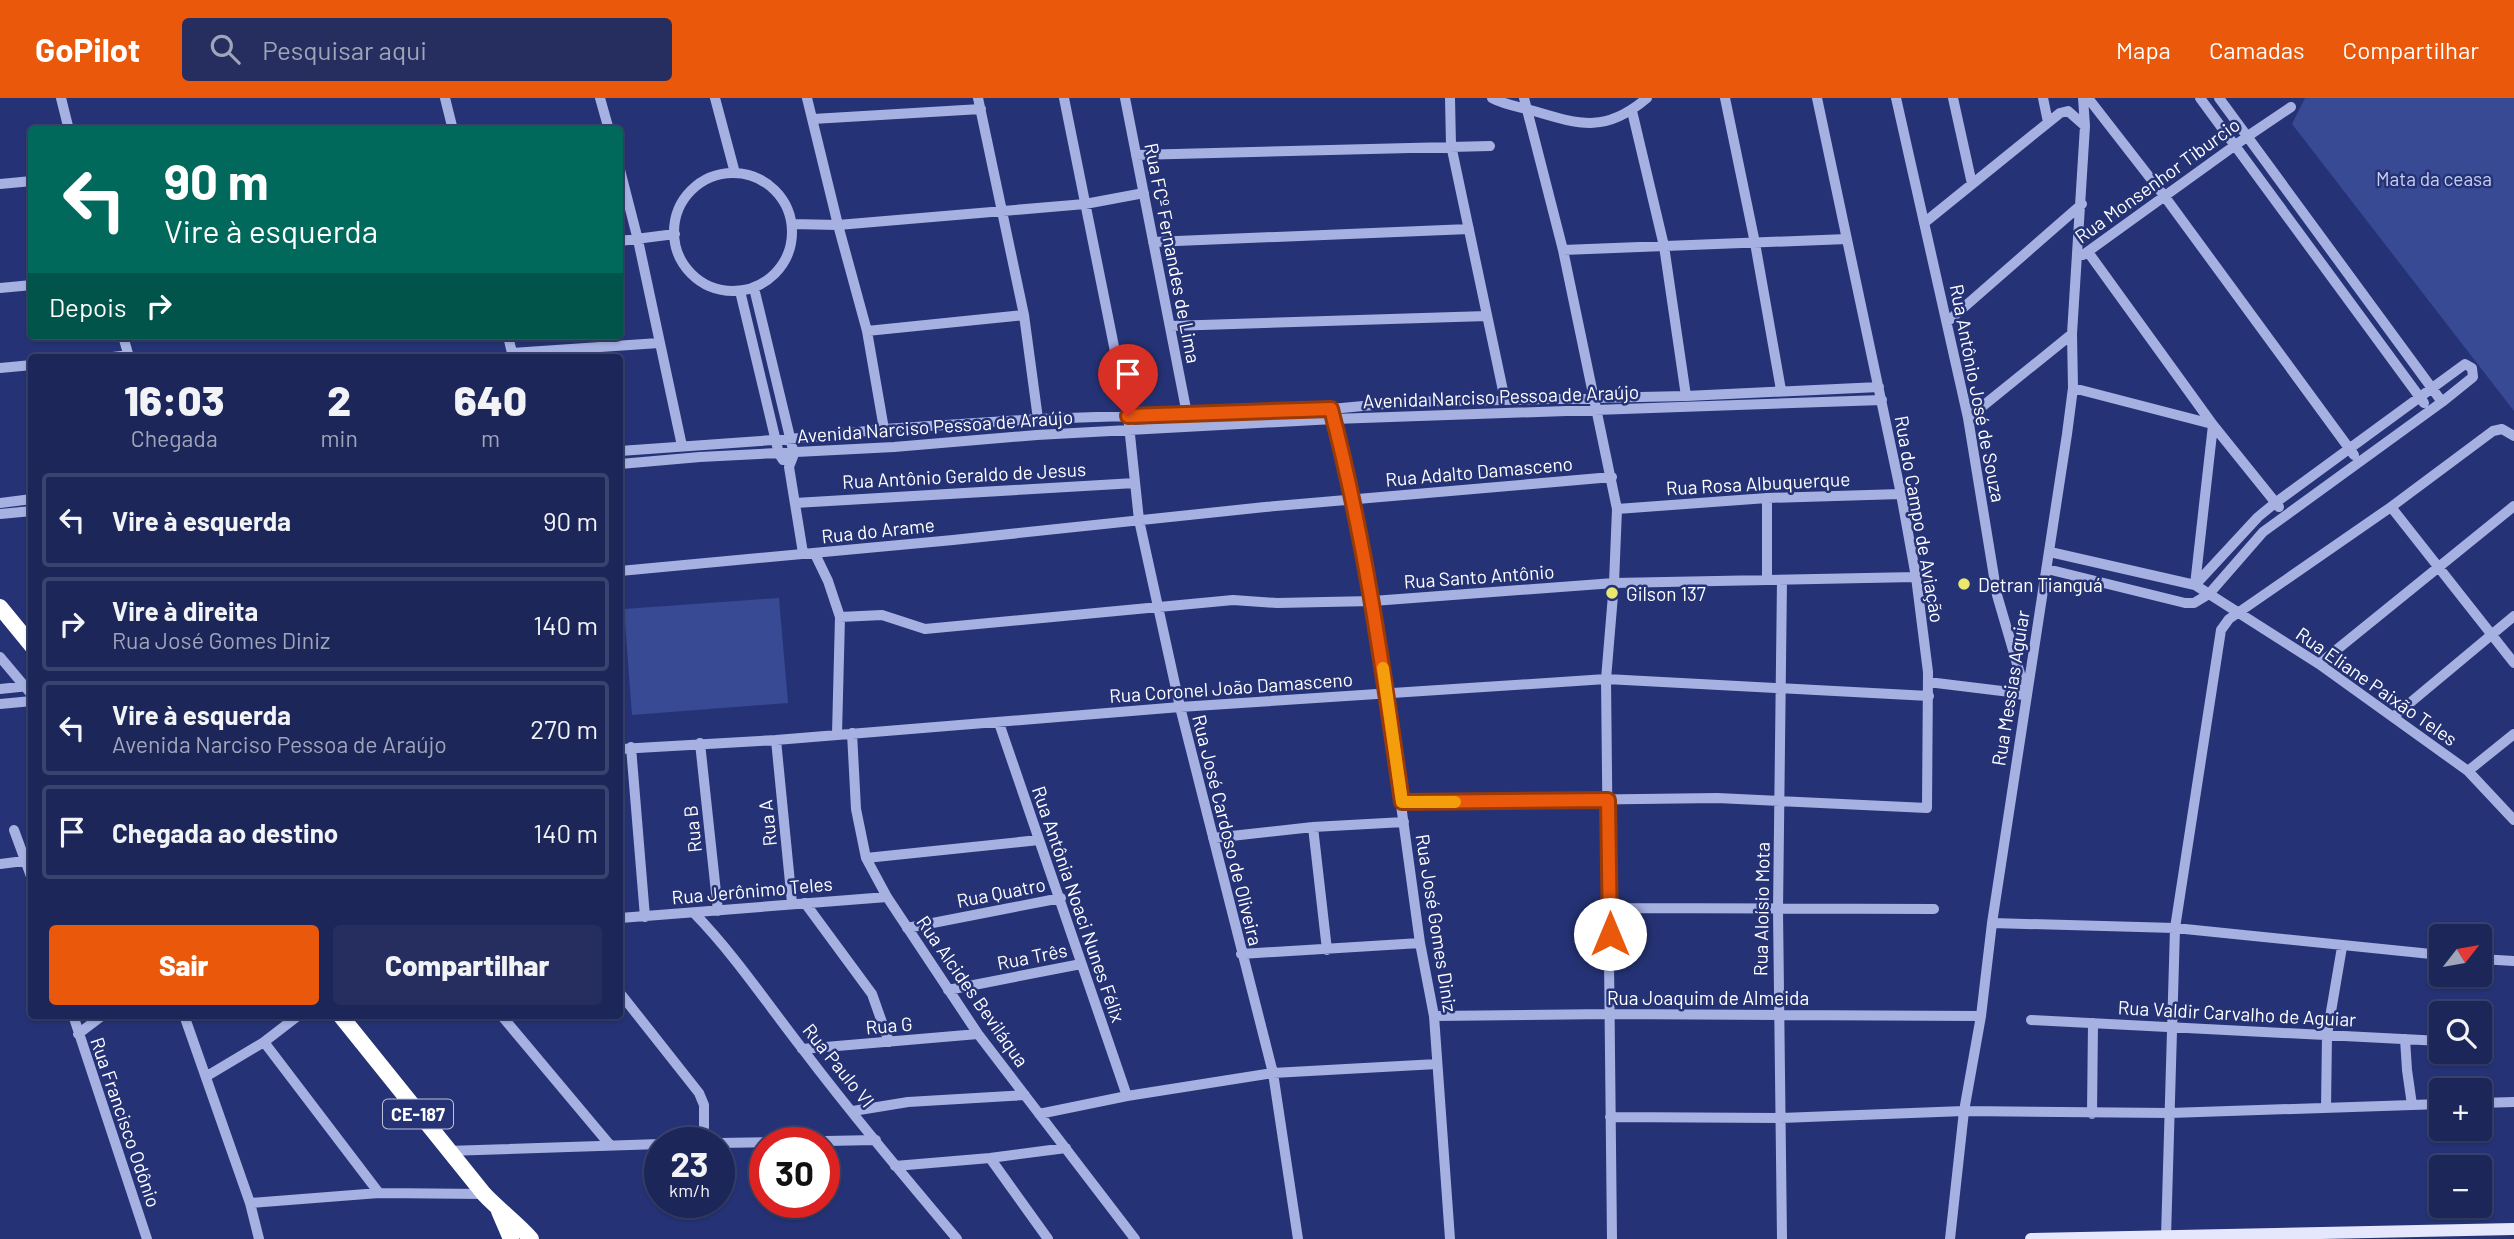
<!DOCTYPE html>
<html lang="pt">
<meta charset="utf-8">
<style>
body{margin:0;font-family:Barlow,sans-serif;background:#252e5e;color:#f1f3f6;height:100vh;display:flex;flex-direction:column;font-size:26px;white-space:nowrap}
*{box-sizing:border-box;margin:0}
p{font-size:23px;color:#a0a5ba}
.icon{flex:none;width:38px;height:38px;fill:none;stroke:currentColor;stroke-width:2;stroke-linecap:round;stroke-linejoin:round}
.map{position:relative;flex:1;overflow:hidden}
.side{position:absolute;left:28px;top:256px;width:595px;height:665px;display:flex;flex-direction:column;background:#1c2658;border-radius:7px;box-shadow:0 2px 5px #0004,0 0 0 2px #3a436e}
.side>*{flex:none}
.banner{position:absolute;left:28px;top:28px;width:595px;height:214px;border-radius:7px;box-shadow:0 2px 5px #0004,0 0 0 2px #3a436e;background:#00695c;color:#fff;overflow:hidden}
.needle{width:46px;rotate:59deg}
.tools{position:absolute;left:2429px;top:826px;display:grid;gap:14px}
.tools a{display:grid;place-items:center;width:63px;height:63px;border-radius:7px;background:#1c2658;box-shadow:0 2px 5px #0004,0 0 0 2px #3a436e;font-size:35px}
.speed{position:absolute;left:644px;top:1029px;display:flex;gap:14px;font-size:35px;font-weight:700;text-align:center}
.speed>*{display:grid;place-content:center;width:91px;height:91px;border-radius:50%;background:#1c2658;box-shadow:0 2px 5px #0004,0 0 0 2px #3a436e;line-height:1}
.speed small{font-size:18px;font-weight:400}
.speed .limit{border:10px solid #d22;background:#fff;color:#111}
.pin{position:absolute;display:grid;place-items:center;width:60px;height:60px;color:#fff;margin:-72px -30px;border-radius:50% 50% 50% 0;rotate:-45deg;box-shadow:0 0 7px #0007}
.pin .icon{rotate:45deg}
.me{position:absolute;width:77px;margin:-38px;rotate:0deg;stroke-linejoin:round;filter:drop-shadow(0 0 5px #0008)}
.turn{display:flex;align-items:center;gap:24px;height:147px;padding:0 21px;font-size:32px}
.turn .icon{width:91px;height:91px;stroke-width:2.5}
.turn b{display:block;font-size:49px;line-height:60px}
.then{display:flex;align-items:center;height:66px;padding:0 21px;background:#0003;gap:14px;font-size:26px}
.eta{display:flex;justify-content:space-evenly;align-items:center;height:119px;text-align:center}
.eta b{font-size:42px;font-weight:800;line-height:49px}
.action{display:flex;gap:14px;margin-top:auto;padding:14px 21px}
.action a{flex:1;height:80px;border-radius:7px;background:#ea580c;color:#fff;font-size:28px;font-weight:800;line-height:80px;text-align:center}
.action a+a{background:#252e5e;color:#f1f3f6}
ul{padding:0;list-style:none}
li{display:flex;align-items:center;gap:21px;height:94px;margin:0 14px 10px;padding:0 7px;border:4px solid #3a436e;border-radius:7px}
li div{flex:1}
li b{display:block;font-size:26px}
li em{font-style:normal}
header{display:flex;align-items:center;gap:42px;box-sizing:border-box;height:98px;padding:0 35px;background:#ea580c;color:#fff}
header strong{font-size:33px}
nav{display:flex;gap:38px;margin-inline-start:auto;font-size:24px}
.search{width:490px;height:63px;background:#252e5e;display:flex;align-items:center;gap:18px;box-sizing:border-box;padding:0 24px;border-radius:7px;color:#a0a5ba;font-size:26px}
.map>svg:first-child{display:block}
</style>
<header>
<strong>GoPilot</strong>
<div class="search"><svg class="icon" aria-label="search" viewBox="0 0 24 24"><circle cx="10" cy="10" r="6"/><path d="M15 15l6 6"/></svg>Pesquisar aqui</div>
<nav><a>Mapa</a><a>Camadas</a><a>Compartilhar</a></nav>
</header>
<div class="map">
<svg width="2514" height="1141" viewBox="0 0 2514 1141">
<rect width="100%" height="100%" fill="#253376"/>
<path fill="#394a94" d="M 2305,0 L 2514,0 L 2514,313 L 2292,26 Z
M 779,500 L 788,605 L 632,617 L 624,511 Z"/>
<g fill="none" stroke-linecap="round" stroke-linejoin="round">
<path stroke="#a6b1e2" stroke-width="10" d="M 61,0 L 69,32
M 445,0 L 453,32
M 600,0 L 609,32
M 715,0 L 735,75
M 807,0 L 838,127 L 867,233 L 884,331
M 978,0 L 1024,217 L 1038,321
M 1064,0 L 1128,318 L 1139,422 L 1180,609 L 1273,975 L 1298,1141
M 1125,0 L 1187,316
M 1450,0 L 1451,47 L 1505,302
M 1492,0 C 1505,7 1521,9 1534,13 C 1581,27 1606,35 1647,0
M 1524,0 L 1563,152 L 1617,411 L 1614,485 L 1606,581 L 1612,1141
M 1725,0 L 1755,145 L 1781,292
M 1896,0 L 1968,320 L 1997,497 L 2025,593
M 1953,0 L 1972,86
M 2043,0 L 2048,24
M 2088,0 L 2165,99 L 2354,357
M 2200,0 L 2424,305
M 2219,0 L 2442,304
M 1632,13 L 1664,148 L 1686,298
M 813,21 L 981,11
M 1136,57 L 1490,48
M 620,72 L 638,142 L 682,348
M674 134a59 59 0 1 1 118 0a59 59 0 1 1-118 0Z
M 0,86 L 32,83
M 1924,125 L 2060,15 L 2068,13 L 2085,28
M 792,126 L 838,127 L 1085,106 L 1144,95
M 620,143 L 675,136
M 1153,144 L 1469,131
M 1563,152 L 1847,141
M 2088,154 L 2213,327 L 2279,409
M 2083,157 L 2248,38 L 2291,9
M 0,190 L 32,187
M 754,190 L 794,356 L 789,369 L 803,455
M 740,193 L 779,356 L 783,362
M 1947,224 L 2082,106
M 1170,228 L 1487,218
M 867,233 L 1024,217
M 123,238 L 129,259
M 508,238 L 513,259
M 512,255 L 659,245
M 113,259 L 128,257
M 0,270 L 32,267
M 2073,290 L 2212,326
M 1333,317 L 1354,402 L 1373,503 L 1420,845 L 1434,918 L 1450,1141
M 1968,320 L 2072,236
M 620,353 L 815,339 L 884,331 L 1038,321 L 1331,311 L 1406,304 L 1686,298 L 1879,289
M 620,366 L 700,359 L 894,349 L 1037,337 L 1334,321 L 1882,302
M 0,405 L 32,401
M 795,405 L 1135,385
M 2391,409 L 2514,565
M 1617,411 L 1767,400 L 1901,396
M 0,416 L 32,413
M 2050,454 L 2195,487 L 2319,566 L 2468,673 L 2514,722
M 815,456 L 828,483 L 840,519 L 837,636
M 2047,471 L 2185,505 L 2194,505 L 2209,496 L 2263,434 L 2442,304 L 2473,279 L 2472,270 L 2465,266 L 2275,405 L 2258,419 L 2195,487
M 620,473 L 953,442 L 1265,409 L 1612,379
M 1767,482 L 1767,400
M 2195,487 L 2213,327
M 840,519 L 882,517 L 925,531 L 1233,502 L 1277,505 L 1373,503 L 1614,485 L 1916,479
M 0,559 L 32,597
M 2319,566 L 2514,408
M 1928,584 L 2010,594 L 2026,598
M 0,591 L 29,588
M 0,606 L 32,603
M 2393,619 L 2514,518
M 999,625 L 1127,998
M 852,635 L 856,711 L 866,760 L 887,799 L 978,936 L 1135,1141
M 776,642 L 792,805
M 700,645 L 718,813
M 631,649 L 645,819
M 620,651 L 776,642 L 1180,609 L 1606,581 L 1929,598
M 2468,673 L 2514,636
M 1402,704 L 1717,700 L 1927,710 L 1928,574 L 1916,479 L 1901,396 L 1817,0
M 1313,729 L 1327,852
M 14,732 L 32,781
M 1213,740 L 1313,729 L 1404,724
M 866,760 L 1039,742
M 0,766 L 32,762
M 805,805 L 872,896 L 889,944
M 1610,810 L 1934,811
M 694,815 C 734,856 766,904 801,949 C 851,1015 904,1078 957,1141
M 620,820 L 887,799
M 1992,825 L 2175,830 L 2441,857
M 907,830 L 1061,800
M 1241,856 L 1420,845
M 2480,861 L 2514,863
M 948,892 L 1081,866
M 620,895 L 699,995 L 704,1007 L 704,1045
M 73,917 L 147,1141
M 184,917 L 250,1105 L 259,1141
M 501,917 L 610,1047
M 1434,918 L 1610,916 L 1981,918
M 2031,922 L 2441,943
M 78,936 L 103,917
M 2405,941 L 2407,972 L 2412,1007 L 2441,1006
M 264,944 L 379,1095
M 802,951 L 978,936
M 207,978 L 264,944 L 299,917
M 2480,1005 L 2514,1004
M 2326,1010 L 2327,937 L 2342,849
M 853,1013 L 908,1004 L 1025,997
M 1039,1016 L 1127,998 L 1273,975 L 1437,966
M 2092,1016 L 2093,925
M 1610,1019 L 1781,1020 L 1964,1013 L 2170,1015 L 2412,1007
M 719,1045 L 876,1042
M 447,1053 L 660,1046
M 990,1060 L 1048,1141
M 895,1068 L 990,1060 L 1066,1050
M 250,1105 L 379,1095 L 484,1096
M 2166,1139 L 2175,830 L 2221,532 L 2229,521 L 2391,409 L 2493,333 L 2502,331 L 2514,338
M 1782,1141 L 1778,812 L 1782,482
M 1950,1141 L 1964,1013 L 1981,918 L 1992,825 L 2067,336 L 2073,290 L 2072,236 L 2085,28 L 2083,0"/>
<path stroke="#e5e8fc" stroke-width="12" d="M 2031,1141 L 2514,1131"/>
<path stroke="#fff" stroke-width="16" d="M 0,509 L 32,548
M 340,917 L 484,1096 C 499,1112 516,1124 531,1141
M 499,1113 L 511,1141"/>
</g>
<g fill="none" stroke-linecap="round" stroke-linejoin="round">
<g stroke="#983908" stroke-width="18">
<path id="route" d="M 1128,318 L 1331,311 C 1365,441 1383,572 1402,704 L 1608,702 L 1610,836"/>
</g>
<use href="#route" stroke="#ea580c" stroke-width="12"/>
<path stroke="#f59e0b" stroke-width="12" d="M 1383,570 L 1402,704 L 1455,704"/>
</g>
<g fill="#ebe86b" stroke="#253376" stroke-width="2.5">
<circle cx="1964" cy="486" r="7"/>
<circle cx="1612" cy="495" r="7"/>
</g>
<g text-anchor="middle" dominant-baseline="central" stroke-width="5" stroke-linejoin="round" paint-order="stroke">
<rect fill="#253376" stroke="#bec2d6" stroke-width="2" x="383" y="1001.5" width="70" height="29" rx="5"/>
<g font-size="18" font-weight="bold" fill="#fff">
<text x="418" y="1016">CE-187</text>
</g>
<g font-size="19" fill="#c8d0f2" stroke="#253376">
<text x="2434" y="80">Mata da ceasa</text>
</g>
<g font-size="19" fill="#fff" stroke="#253376">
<text transform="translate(2157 82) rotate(-36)">Rua Monsenhor Tiburcio</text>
<text transform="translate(1173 155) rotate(79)">Rua FCº Fernandes de Lima</text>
<text transform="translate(1978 295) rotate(79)">Rua Antônio José de Souza</text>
<text transform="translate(1501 298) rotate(-2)">Avenida Narciso Pessoa de Araújo</text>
<text transform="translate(935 328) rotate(-4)">Avenida Narciso Pessoa de Araújo</text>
<text transform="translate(1479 373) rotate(-5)">Rua Adalto Damasceno</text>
<text transform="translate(964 377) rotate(-3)">Rua Antônio Geraldo de Jesus</text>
<text transform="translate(1758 385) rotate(-3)">Rua Rosa Albuquerque</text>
<text transform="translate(1920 421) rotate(80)">Rua do Campo de Aviação</text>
<text transform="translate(878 432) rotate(-6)">Rua do Arame</text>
<text transform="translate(1479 478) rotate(-4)">Rua Santo Antônio</text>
<text transform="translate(2377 588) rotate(35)">Rua Eliane Paixão Teles</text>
<text transform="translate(1231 589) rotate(-4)">Rua Coronel João Damasceno</text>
<text transform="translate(2010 590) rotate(-81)">Rua Messias Aguiar</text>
<text transform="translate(767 725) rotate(-96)">Rua A</text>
<text transform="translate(692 731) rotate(-96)">Rua B</text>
<text transform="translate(1228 732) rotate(76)">Rua José Cardoso de Oliveira</text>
<text transform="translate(752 792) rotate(-5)">Rua Jerônimo Teles</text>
<text transform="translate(1001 794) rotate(-11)">Rua Quatro</text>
<text transform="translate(1079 806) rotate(71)">Rua Antônia Noaci Nunes Félix</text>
<text transform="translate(1761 811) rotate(-89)">Rua Aloísio Mota</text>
<text transform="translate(1437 825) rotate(81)">Rua José Gomes Diniz</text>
<text transform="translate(1032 858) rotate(-11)">Rua Três</text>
<text transform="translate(973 893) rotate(55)">Rua Alcides Beviláqua</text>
<text x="1708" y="899">Rua Joaquim de Almeida</text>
<text transform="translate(2237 915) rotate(3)">Rua Valdir Carvalho de Aguiar</text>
<text transform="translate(889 927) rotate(-5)">Rua G</text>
<text transform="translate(839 967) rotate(51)">Rua Paulo VI</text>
<text transform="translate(126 1024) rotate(71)">Rua Francisco Odônio</text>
</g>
<g font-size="19" fill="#fff" stroke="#253376" text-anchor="start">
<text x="1978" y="486">Detran Tianguá</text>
<text x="1626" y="495">Gilson 137</text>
</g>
</g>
</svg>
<div class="tools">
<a><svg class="needle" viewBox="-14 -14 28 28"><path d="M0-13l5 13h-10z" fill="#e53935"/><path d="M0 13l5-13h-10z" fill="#a0a5ba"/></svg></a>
<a><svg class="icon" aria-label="search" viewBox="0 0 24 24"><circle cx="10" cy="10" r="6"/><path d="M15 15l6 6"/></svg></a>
<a>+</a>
<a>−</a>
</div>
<div class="speed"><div>23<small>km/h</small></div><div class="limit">30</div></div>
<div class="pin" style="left:1128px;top:318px;background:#d93025"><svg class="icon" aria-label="arrive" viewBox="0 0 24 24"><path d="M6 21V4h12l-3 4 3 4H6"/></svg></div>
<svg class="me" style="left:1610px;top:836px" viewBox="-20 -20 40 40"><circle r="19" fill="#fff"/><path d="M0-13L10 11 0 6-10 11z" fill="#ea580c"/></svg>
<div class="banner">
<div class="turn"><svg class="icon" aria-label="left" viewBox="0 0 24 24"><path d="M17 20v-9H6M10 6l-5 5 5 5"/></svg><div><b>90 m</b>Vire à esquerda</div></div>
<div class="then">Depois<svg class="icon" aria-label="right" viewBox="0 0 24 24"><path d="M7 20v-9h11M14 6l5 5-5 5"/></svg></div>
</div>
<section class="side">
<div class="eta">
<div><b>16:03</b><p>Chegada</p></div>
<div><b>2</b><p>min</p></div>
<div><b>640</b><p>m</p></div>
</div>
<ul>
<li><svg class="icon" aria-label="left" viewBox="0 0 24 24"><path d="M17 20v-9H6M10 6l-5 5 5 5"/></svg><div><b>Vire à esquerda</b></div><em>90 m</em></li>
<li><svg class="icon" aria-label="right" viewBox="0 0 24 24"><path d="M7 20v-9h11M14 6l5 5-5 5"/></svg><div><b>Vire à direita</b><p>Rua José Gomes Diniz</p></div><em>140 m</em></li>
<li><svg class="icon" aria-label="left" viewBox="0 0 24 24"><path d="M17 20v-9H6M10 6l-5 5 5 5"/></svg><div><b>Vire à esquerda</b><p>Avenida Narciso Pessoa de Araújo</p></div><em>270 m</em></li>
<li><svg class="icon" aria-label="arrive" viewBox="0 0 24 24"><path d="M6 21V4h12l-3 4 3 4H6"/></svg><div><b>Chegada ao destino</b></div><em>140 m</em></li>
</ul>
<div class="action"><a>Sair</a><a>Compartilhar</a></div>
</section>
</div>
